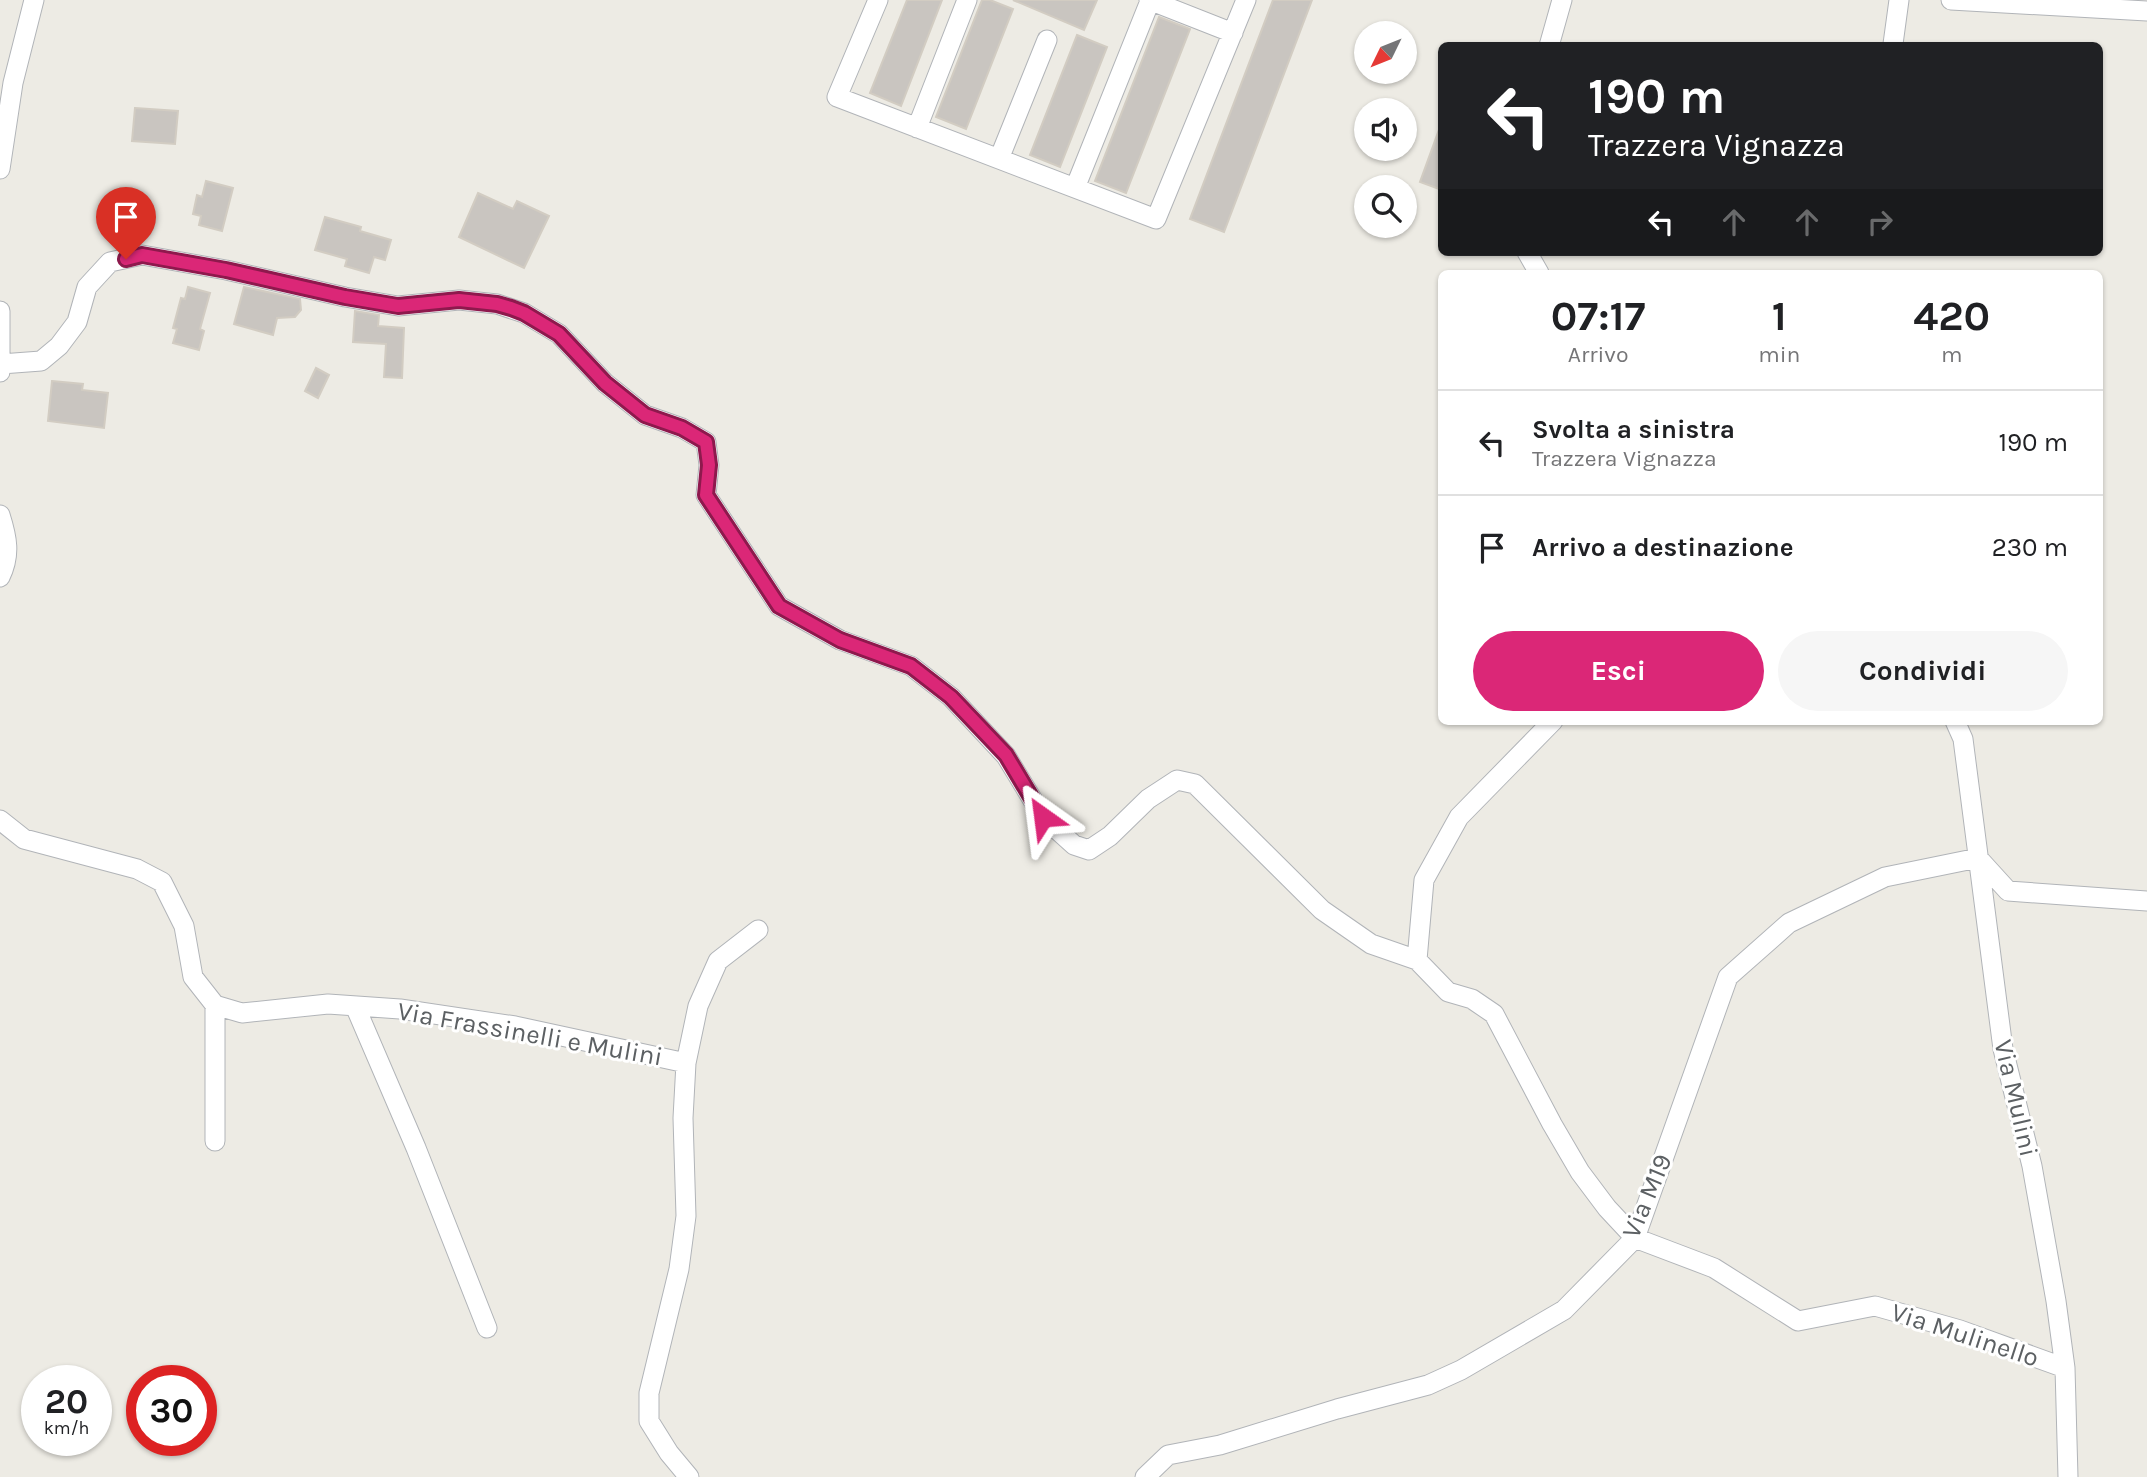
<!DOCTYPE html>
<html lang="it">
<style>
body{margin:0;font-family:Karla,sans-serif;background:#f6f6f6;color:#202124;height:100vh;display:flex;flex-direction:column;font-size:26px;white-space:nowrap}
*{box-sizing:border-box;margin:0}
p{font-size:23px;color:#757577}
.icon{flex:none;width:38px;height:38px;fill:none;stroke:currentColor;stroke-width:2;stroke-linecap:round;stroke-linejoin:round}
.map{position:relative;flex:1;overflow:hidden}
.side{position:absolute;left:1438px;top:270px;width:665px;height:455px;display:flex;flex-direction:column;background:#fff;border-radius:10px;box-shadow:0 2px 5px #0004}
.side>*{flex:none}
.top-card{position:absolute;left:1438px;top:42px;width:665px;height:214px;border-radius:10px;box-shadow:0 2px 5px #0004;background:#202124;color:#fff;overflow:hidden}
.needle{width:46px;rotate:227deg}
.controls{position:absolute;left:1354px;top:21px;display:grid;gap:14px}
.controls a{display:grid;place-items:center;width:63px;height:63px;border-radius:50%;background:#fff;box-shadow:0 2px 5px #0004;font-size:35px}
.speed{position:absolute;left:21px;top:1365px;display:flex;gap:14px;font-size:35px;font-weight:700;text-align:center}
.speed>*{display:grid;place-content:center;width:91px;height:91px;border-radius:50%;background:#fff;box-shadow:0 2px 5px #0004;line-height:1}
.speed small{font-size:18px;font-weight:400}
.speed .limit{border:10px solid #d22;background:#fff;color:#111}
.pin{position:absolute;display:grid;place-items:center;width:60px;height:60px;color:#fff;margin:-72px -30px;border-radius:50% 50% 50% 0;rotate:-45deg;box-shadow:0 0 7px #0007}
.pin .icon{rotate:45deg}
.me{position:absolute;width:77px;margin:-38px;rotate:329deg;stroke-linejoin:round;filter:drop-shadow(0 0 5px #0008)}
.turn{display:flex;align-items:center;gap:24px;height:147px;padding:0 35px;font-size:32px}
.turn .icon{width:91px;height:91px;stroke-width:2.5}
.turn b{display:block;font-size:49px;line-height:60px}
.lanes{display:flex;align-items:center;height:66px;padding:0 35px;background:#0003;justify-content:center;gap:35px;direction:ltr}
.lanes .off{opacity:.35}
.eta{display:flex;justify-content:space-evenly;align-items:center;height:119px;text-align:center}
.eta b{font-size:42px;font-weight:700;line-height:49px}
.action{display:flex;gap:14px;margin-top:auto;padding:14px 35px}
.action a{flex:1;height:80px;border-radius:42px;background:#db2777;color:#fff;font-size:28px;font-weight:700;line-height:80px;text-align:center}
.action a+a{background:#f6f6f6;color:#202124}
ul{padding:0;list-style:none}
li{display:flex;align-items:center;gap:21px;height:105px;padding:0 35px;border-top:2px solid #e0e0e0}
li div{flex:1}
li b{display:block;font-size:26px}
li em{font-style:normal}
.map>svg:first-child{display:block}
</style>
<div class="map">
<svg width="2147" height="1477" viewBox="0 0 2147 1477">
<rect width="100%" height="100%" fill="#edebe4"/>
<path fill="#c9c5c0" stroke="#d2ccc2" stroke-width="2" d="M 907,0 L 942,0 L 901,106 L 870,93 Z
M 982,0 L 990,0 L 1013,9 L 966,129 L 936,117 Z
M 1013,0 L 1097,0 L 1084,30 Z
M 1273,0 L 1312,0 L 1224,232 L 1190,219 Z
M 1159,17 L 1190,29 L 1126,193 L 1095,181 Z
M 1077,35 L 1107,47 L 1060,167 L 1030,155 Z
M 135,108 L 178,111 L 175,144 L 132,141 Z
M 1440,127 L 1442,128 L 1442,190 L 1420,182 Z
M 206,181 L 233,188 L 222,231 L 199,225 L 201,216 L 193,214 L 197,195 L 202,197 Z
M 478,193 L 513,209 L 517,201 L 549,216 L 524,268 L 459,237 Z
M 325,217 L 361,227 L 360,231 L 391,240 L 385,260 L 374,257 L 369,273 L 345,266 L 347,259 L 315,250 Z
M 188,287 L 210,293 L 200,329 L 204,331 L 199,350 L 173,343 L 177,329 L 173,328 L 181,298 L 185,299 Z
M 244,287 L 300,299 L 301,310 L 295,317 L 277,318 L 273,335 L 234,324 Z
M 355,311 L 379,315 L 378,326 L 404,328 L 402,378 L 384,377 L 386,344 L 353,342 Z
M 316,368 L 329,375 L 318,398 L 305,391 Z
M 52,381 L 83,384 L 82,390 L 108,393 L 104,428 L 48,421 Z"/>
<g fill="none" stroke-linecap="round" stroke-linejoin="round">
<g stroke="#b1b4b8" stroke-width="21">
<path id="minor" d="M 878,0 L 837,97 L 1156,219 L 1246,0
M 1149,0 L 1233,33
M 1951,0 L 2147,11
M 1893,44 L 1899,0
M 1549,46 L 1562,0
M 917,128 L 967,0
M 999,159 L 1047,40
M 0,169 L 13,83 L 34,0
M 1075,188 L 1150,1
M 1527,252 L 1539,273
M 0,311 L 0,372
M 1,364 L 41,361 L 59,346 L 77,322 L 87,287 L 110,262 L 142,255 L 226,270 L 345,297 L 398,306 L 459,300 L 497,304 L 524,313 L 559,334 L 605,383 L 645,415 L 682,428 L 706,442 L 709,465 L 706,495 L 779,606 L 840,640 L 911,666 L 951,697 L 1006,756 L 1043,817 L 1074,845 L 1089,850 L 1110,836 L 1148,799 L 1177,780 L 1195,784 L 1322,910 L 1371,944 L 1417,960 L 1448,992 L 1472,999 L 1494,1014 L 1552,1124 L 1580,1172 L 1607,1208 L 1635,1238 L 1714,1268 L 1798,1321 L 1875,1306 L 1960,1330 L 2065,1368
M 0,515 C 7,537 11,555 0,577
M 1955,721 L 1963,739 L 2003,1049 L 2032,1166 L 2056,1301 L 2065,1368 L 2068,1477
M 0,820 L 24,839 L 137,869 L 162,882 L 184,926 L 193,977 L 215,1005 L 242,1013 L 328,1004 L 400,1009 L 515,1026 L 686,1063 L 683,1118 L 686,1216 L 679,1269 L 649,1393 L 649,1421 L 669,1453 L 689,1477
M 1417,960 L 1424,880 L 1459,817 L 1553,721
M 215,1005 L 215,1141
M 355,1006 L 416,1148 L 487,1328
M 686,1063 L 698,1006 L 718,961 L 758,930
M 1145,1477 L 1168,1455 L 1220,1445 L 1337,1409 L 1428,1385 L 1461,1370 L 1564,1310 L 1635,1238 L 1728,977 L 1789,923 L 1885,877 L 1978,858 L 2008,891 L 2147,901"/>
</g>
<use href="#minor" stroke="#fff" stroke-width="19"/>
</g>
<g fill="none" stroke-linecap="round" stroke-linejoin="round">
<g stroke="#8e194d" stroke-width="18">
<path id="route" d="M 126,259 L 142,255 L 226,270 L 345,297 L 398,306 L 459,300 L 497,304 L 511,308 L 524,313 L 559,334 L 605,383 L 645,415 L 682,428 L 706,442 L 709,465 L 706,495 L 779,606 L 840,640 L 911,666 L 951,697 L 1006,755 L 1043,817"/>
</g>
<use href="#route" stroke="#db2777" stroke-width="12"/>
</g>
<g text-anchor="middle" dominant-baseline="central" stroke-width="6" stroke-linejoin="round" paint-order="stroke">
<g font-size="26" fill="#5c6063" stroke="#fff">
<text transform="translate(530 1034) rotate(10)">Via Frassinelli e Mulini</text>
<text transform="translate(2016 1098) rotate(77)">Via Mulini</text>
<text transform="translate(1647 1196) rotate(-67)">Via M19</text>
<text transform="translate(1965 1335) rotate(18)">Via Mulinello</text>
</g>
</g>
</svg>
<div class="controls">
<a><svg class="needle" viewBox="-14 -14 28 28"><path d="M0-13l5 13h-10z" fill="#e53935"/><path d="M0 13l5-13h-10z" fill="#757577"/></svg></a>
<a><svg class="icon" aria-label="sound" viewBox="0 0 24 24"><path d="M4 9h4l5-4v14l-5-4H4zM17 9q2 3 0 6"/></svg></a>
<a><svg class="icon" aria-label="search" viewBox="0 0 24 24"><circle cx="10" cy="10" r="6"/><path d="M15 15l6 6"/></svg></a>
</div>
<div class="speed"><div>20<small>km/h</small></div><div class="limit">30</div></div>
<div class="pin" style="left:126px;top:259px;background:#d93025"><svg class="icon" aria-label="arrive" viewBox="0 0 24 24"><path d="M6 21V4h12l-3 4 3 4H6"/></svg></div>
<svg class="me" style="left:1043px;top:817px" viewBox="-20 -20 40 40"><path d="M0-17L14 15 0 8-14 15z" fill="#db2777" stroke="#fff" stroke-width="4"/></svg>
<div class="top-card">
<div class="turn"><svg class="icon" aria-label="left" viewBox="0 0 24 24"><path d="M17 20v-9H6M10 6l-5 5 5 5"/></svg><div><b>190 m</b>Trazzera Vignazza</div></div>
<div class="lanes"><svg class="icon" aria-label="left" viewBox="0 0 24 24"><path d="M17 20v-9H6M10 6l-5 5 5 5"/></svg><svg class="icon off" aria-label="ahead" viewBox="0 0 24 24"><path d="M12 20V5M6 11l6-6 6 6"/></svg><svg class="icon off" aria-label="ahead" viewBox="0 0 24 24"><path d="M12 20V5M6 11l6-6 6 6"/></svg><svg class="icon off" aria-label="right" viewBox="0 0 24 24"><path d="M7 20v-9h11M14 6l5 5-5 5"/></svg></div>
</div>
<section class="side">
<div class="eta">
<div><b>07:17</b><p>Arrivo</p></div>
<div><b>1</b><p>min</p></div>
<div><b>420</b><p>m</p></div>
</div>
<ul>
<li><svg class="icon" aria-label="left" viewBox="0 0 24 24"><path d="M17 20v-9H6M10 6l-5 5 5 5"/></svg><div><b>Svolta a sinistra</b><p>Trazzera Vignazza</p></div><em>190 m</em></li>
<li><svg class="icon" aria-label="arrive" viewBox="0 0 24 24"><path d="M6 21V4h12l-3 4 3 4H6"/></svg><div><b>Arrivo a destinazione</b></div><em>230 m</em></li>
</ul>
<div class="action"><a>Esci</a><a>Condividi</a></div>
</section>
</div>
